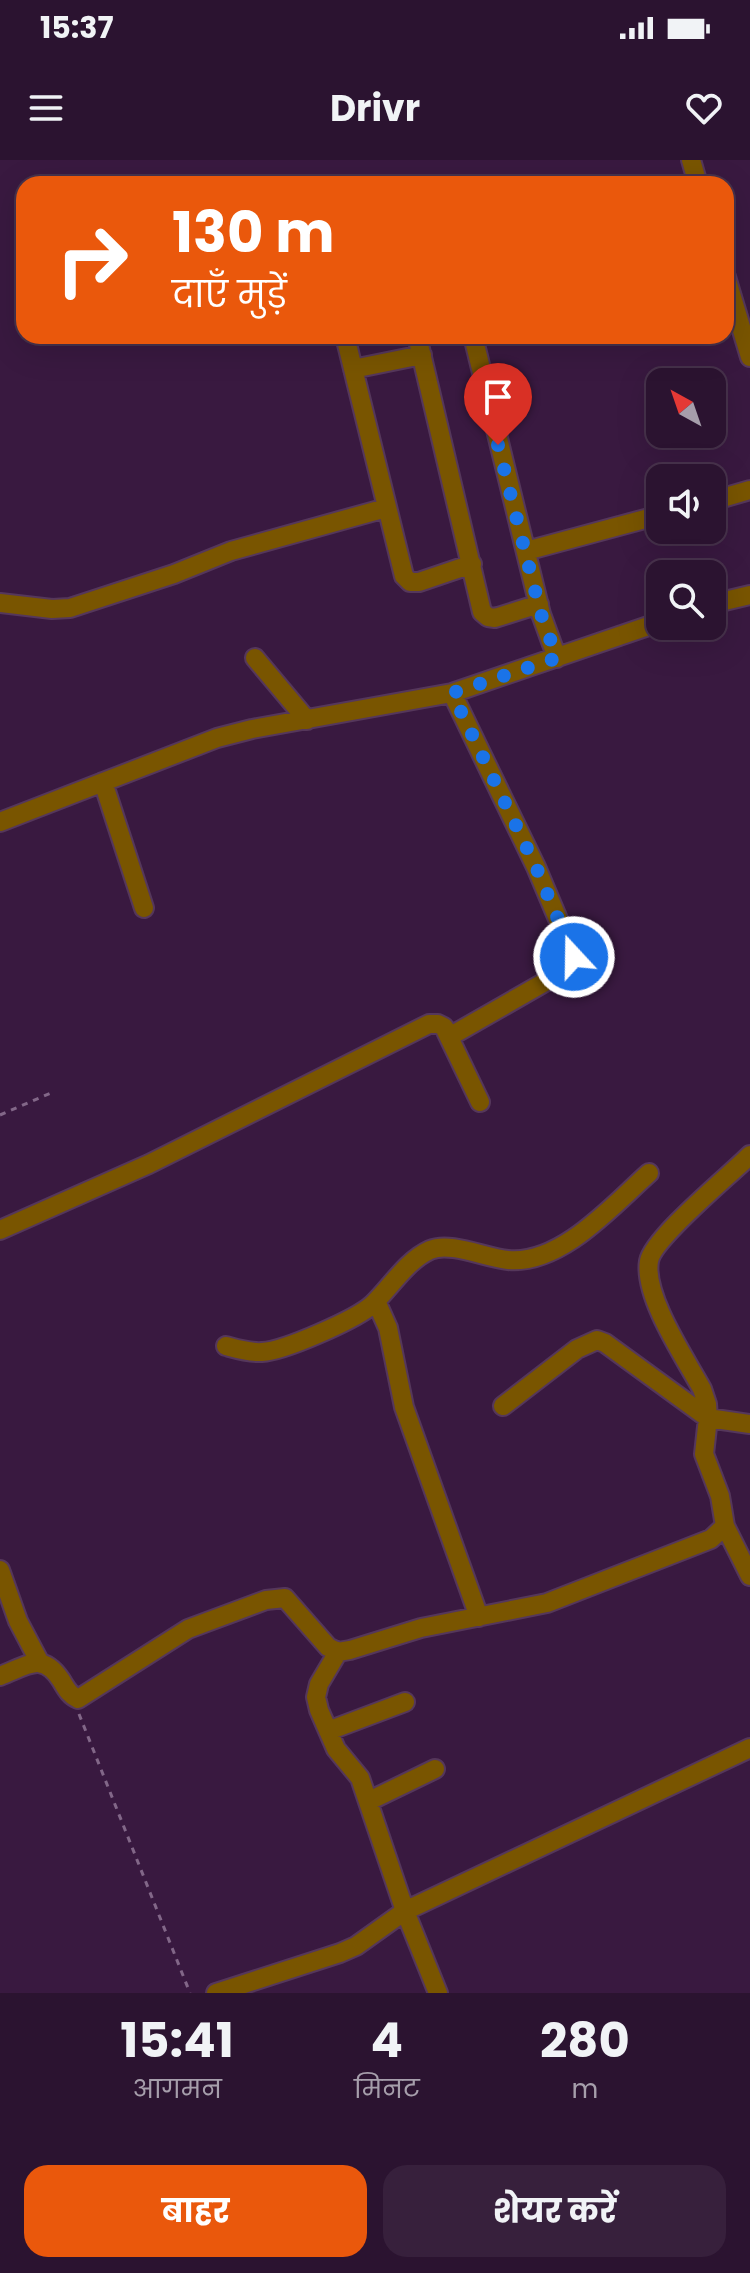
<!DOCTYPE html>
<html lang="hi">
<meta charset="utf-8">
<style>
body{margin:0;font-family:Poppins,"Noto Sans Devanagari",sans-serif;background:#37203c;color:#f1f3f6;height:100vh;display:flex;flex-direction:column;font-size:30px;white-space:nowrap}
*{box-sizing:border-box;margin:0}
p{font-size:26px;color:#a69eab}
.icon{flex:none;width:44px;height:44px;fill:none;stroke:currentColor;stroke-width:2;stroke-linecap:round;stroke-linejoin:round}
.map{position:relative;height:1833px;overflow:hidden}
.panel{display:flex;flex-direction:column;background:#2b1330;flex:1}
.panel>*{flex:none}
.banner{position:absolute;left:16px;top:16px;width:718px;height:168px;border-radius:24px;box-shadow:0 8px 32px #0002,0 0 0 2px #47324c;background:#ea580c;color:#fff;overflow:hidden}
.needle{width:52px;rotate:320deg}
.fabs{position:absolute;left:646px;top:208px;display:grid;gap:16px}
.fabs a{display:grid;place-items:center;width:80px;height:80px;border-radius:16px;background:#2b1330;box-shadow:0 8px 32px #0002,0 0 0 2px #47324c;font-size:40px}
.pin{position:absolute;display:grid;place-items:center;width:68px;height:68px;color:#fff;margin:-82px -34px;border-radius:50% 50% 50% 0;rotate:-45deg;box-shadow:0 0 8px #0007}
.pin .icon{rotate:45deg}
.me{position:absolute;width:88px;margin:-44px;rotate:339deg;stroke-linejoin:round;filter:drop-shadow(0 0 6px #0008)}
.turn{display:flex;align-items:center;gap:28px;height:168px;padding:0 24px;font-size:36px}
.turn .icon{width:104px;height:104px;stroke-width:2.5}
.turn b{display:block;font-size:56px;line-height:68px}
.eta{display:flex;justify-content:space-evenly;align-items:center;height:136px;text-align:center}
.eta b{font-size:48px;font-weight:700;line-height:56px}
.button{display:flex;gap:16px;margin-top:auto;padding:16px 24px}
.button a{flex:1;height:92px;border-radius:24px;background:#ea580c;color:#fff;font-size:32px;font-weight:700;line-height:92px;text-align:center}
.button a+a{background:#37203c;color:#f1f3f6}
.status{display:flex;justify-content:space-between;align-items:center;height:56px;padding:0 40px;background:#2b1330;direction:ltr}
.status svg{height:22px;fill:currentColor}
header{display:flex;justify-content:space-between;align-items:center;height:104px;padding:0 24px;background:#2b1330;font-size:36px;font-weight:700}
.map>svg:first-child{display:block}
</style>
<div class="status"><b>15:37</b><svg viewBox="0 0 49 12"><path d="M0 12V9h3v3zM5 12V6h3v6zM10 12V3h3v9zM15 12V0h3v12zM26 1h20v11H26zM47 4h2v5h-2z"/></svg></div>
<header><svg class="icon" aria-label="menu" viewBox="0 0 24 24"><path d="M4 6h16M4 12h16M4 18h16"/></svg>Drivr<svg class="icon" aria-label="heart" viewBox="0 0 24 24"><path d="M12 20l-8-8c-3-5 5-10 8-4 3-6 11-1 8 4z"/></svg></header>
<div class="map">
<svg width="750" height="1833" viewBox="0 0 750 1833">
<rect width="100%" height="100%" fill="#391940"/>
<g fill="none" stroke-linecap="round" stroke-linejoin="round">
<g stroke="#55375b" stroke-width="22">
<path id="minor" d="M 691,0 L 698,24
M 726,117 L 750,197
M 345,176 L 404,416 L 410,422 L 419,422 L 472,404
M 417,176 L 482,452 L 488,457 L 495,458 L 539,444
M 473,176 L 541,454 L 557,498
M 353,209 L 422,195
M 712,341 L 750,330
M 526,391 L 660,355
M 0,443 L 52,449 L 70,448 L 174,414 L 231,391 L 386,348
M 712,444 L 750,435
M 255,498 L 307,560
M 103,622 L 144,748
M 0,662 L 217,578 L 252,569 L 452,533 L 660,462
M 449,877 L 559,814 L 571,806 L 574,797 L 536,707 L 452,533
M 0,1070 L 149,1004 L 429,864 L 438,864 L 444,867 L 480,942
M 376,1141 L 388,1168 L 404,1247 L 479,1457
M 226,1186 C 237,1189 250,1193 262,1192 C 284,1191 357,1159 373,1144 C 391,1127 406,1101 430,1090 C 450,1081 486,1098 508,1100 C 561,1105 613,1045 649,1013
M 503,1246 L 577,1189 L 597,1180 L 605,1183 L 708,1258 L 750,1264
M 725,1366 L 750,1416
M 0,1410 L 18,1461 L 39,1501
M 338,1492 L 319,1524 L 316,1537 L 319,1550 L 336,1589 L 360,1618 L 405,1751 L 438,1833
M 0,1516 C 27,1506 42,1491 61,1520 C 66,1528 69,1535 78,1539 L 188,1469 L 266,1440 L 285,1438 L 328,1487 L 338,1492 L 350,1490 L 421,1468 L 547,1443 L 711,1379 L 725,1366 L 720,1336 L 704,1294 L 708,1258 L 707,1244 L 702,1229 C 685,1198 643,1136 649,1101 C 653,1078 730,1015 750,995
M 328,1571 L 405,1542
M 369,1641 L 435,1609
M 216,1833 L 340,1793 L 356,1786 L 405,1751 L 750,1588"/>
</g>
<path stroke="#826788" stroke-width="3" stroke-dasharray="6 6" stroke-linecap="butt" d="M 0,955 L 53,932
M 79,1554 L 190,1833"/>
<use href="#minor" stroke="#795500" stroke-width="18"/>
</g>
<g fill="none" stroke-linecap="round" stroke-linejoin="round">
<path stroke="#1a73e8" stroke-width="14" stroke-dasharray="0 25.2" d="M 498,285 L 541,454 L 557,498 L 452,533 L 536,707 L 574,797"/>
</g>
</svg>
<div class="fabs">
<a><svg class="needle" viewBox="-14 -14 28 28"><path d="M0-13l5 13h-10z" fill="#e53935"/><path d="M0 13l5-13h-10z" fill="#a69eab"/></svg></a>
<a><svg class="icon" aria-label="sound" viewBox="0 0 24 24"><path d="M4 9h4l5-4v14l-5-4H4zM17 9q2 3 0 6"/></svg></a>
<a><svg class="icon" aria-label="search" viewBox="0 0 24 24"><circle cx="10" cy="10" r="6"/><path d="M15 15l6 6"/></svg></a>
</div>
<div class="pin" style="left:498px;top:285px;background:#d93025"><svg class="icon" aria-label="arrive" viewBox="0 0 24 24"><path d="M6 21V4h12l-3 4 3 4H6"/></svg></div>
<svg class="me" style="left:574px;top:797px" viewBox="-20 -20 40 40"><circle r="17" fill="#1a73e8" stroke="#fff" stroke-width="3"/><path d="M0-11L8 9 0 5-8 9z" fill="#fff"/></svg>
<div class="banner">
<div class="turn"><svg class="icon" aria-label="right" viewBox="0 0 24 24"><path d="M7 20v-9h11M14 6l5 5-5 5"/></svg><div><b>130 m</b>दाएँ मुड़ें</div></div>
</div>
</div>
<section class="panel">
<div class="eta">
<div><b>15:41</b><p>आगमन</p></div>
<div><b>4</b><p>मिनट</p></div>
<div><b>280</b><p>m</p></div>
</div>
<div class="button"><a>बाहर</a><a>शेयर करें</a></div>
</section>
